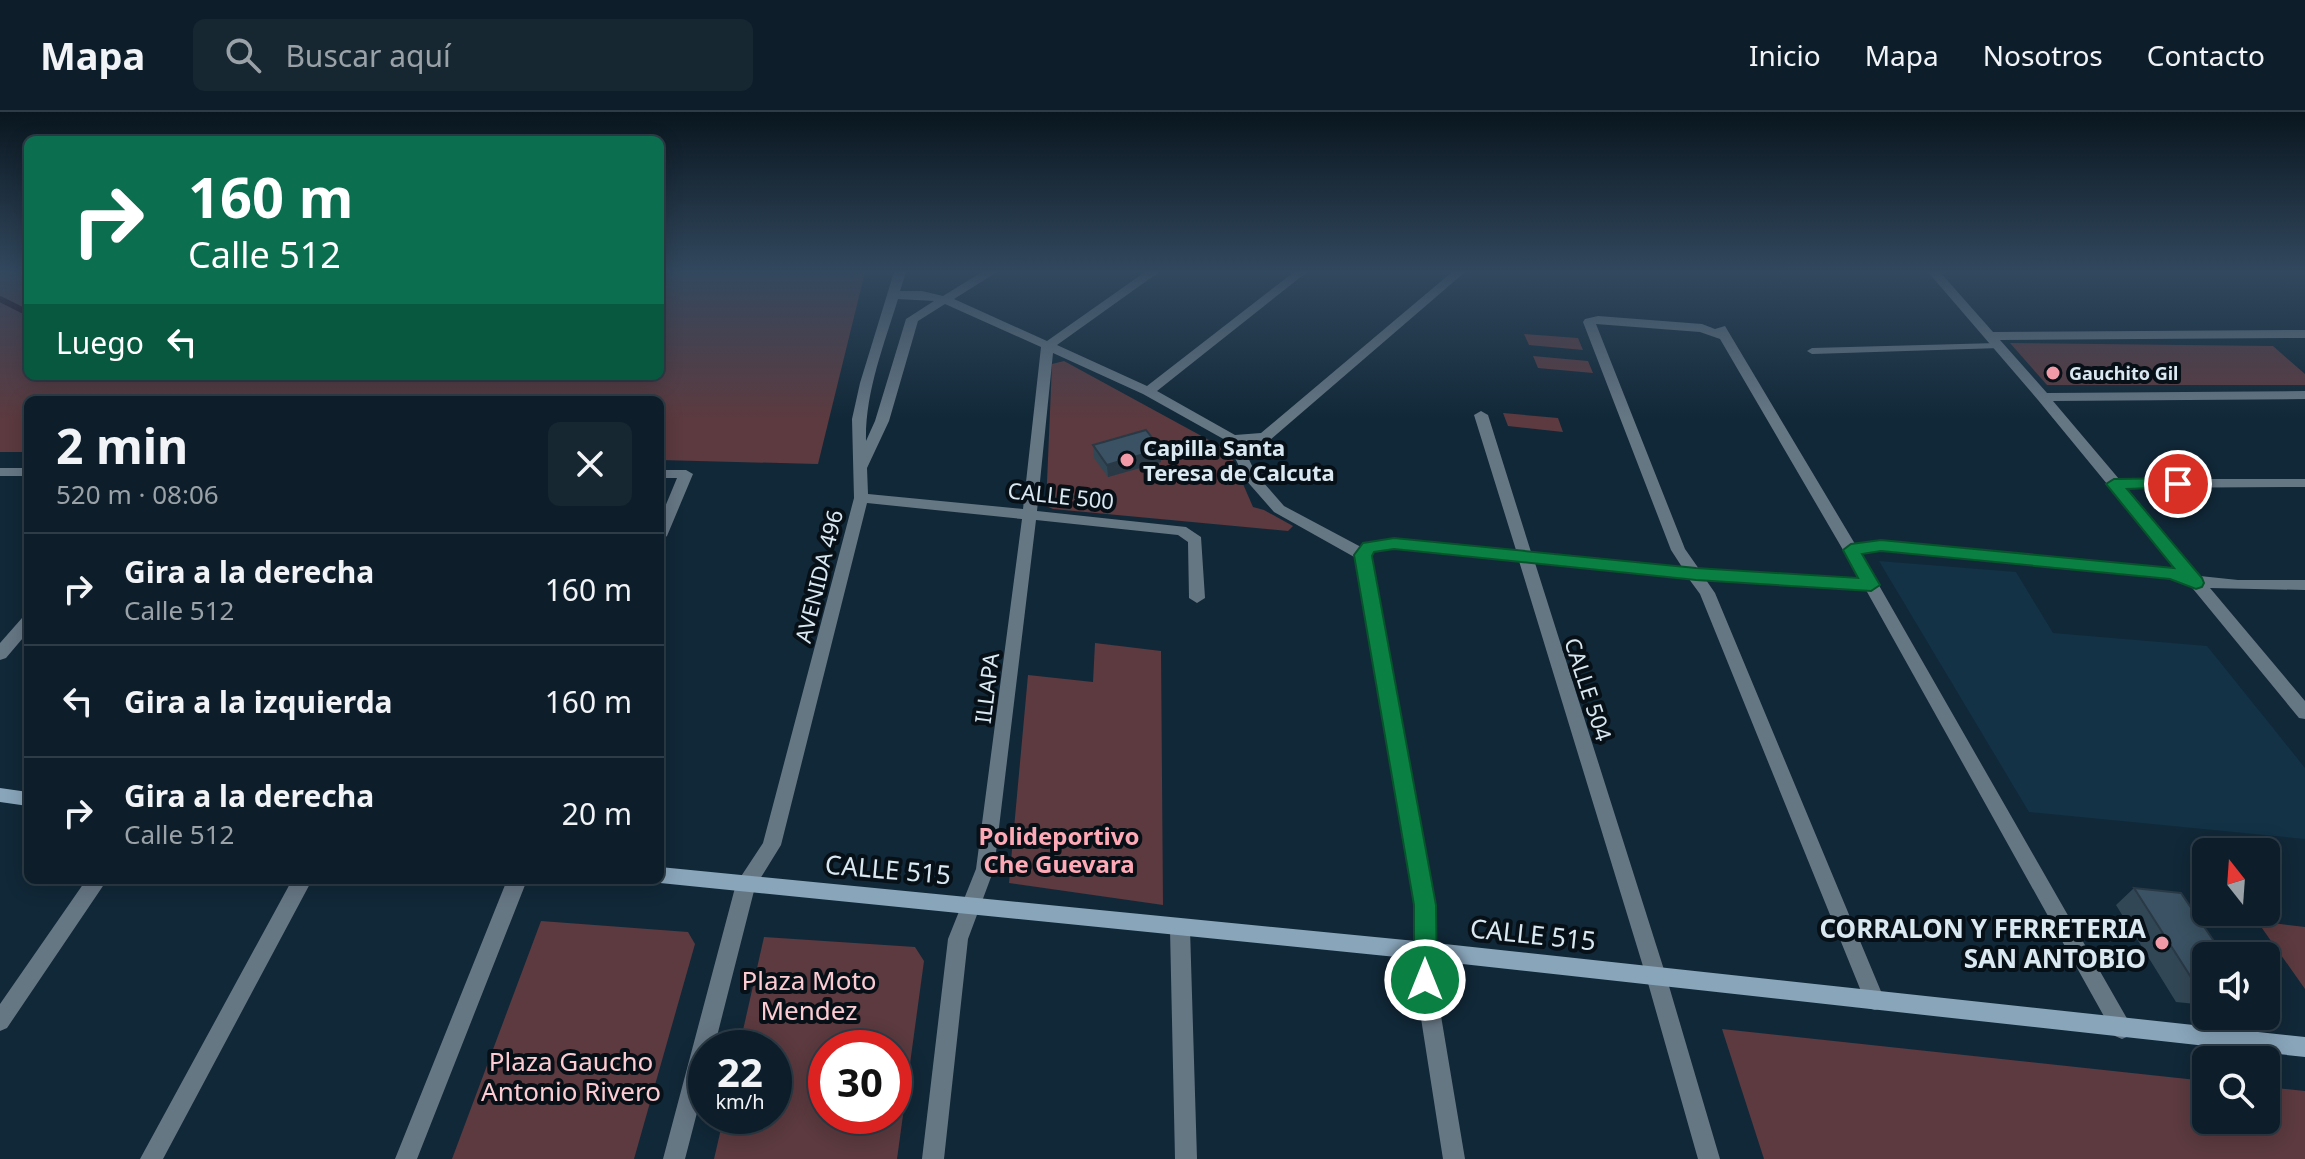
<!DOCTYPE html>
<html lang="es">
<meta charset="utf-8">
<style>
body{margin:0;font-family:"Noto Sans",sans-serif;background:#162732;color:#f1f3f6;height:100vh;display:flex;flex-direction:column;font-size:30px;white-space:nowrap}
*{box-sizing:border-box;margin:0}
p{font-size:26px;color:#9aa2a8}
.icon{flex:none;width:44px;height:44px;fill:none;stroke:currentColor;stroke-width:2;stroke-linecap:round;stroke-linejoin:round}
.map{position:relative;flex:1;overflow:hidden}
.details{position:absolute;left:24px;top:284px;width:640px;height:488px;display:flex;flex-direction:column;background:#0d1e2a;border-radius:12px;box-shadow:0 4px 20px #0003,0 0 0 2px #2d3c47}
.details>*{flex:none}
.banner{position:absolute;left:24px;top:24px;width:640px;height:244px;border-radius:12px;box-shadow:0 4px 20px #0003,0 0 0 2px #2d3c47;background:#0b6e4f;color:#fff;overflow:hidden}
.needle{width:52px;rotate:343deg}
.buttons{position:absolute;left:2192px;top:726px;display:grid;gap:16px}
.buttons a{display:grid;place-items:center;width:88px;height:88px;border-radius:12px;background:#0d1e2a;box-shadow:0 4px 20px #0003,0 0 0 2px #2d3c47;font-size:40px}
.speed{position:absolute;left:688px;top:918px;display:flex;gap:16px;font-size:40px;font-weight:700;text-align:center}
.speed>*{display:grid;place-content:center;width:104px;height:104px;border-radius:50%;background:#0d1e2a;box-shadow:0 4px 20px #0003,0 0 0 2px #2d3c47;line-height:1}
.speed small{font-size:20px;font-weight:400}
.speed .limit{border:12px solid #d22;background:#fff;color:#111}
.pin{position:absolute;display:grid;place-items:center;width:68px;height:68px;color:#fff;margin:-34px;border:4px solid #fff;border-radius:50%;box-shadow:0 2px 8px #0007}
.me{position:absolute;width:88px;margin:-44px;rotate:0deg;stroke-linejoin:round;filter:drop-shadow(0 0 6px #0008)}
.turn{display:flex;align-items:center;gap:28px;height:168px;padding:0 32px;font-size:36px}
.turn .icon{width:104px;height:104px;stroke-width:2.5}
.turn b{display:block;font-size:56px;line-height:68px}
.then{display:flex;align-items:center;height:76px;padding:0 32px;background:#0003;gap:16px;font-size:30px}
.round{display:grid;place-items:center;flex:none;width:84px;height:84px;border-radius:12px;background:#162732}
.head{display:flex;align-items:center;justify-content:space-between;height:136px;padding:0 32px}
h1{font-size:48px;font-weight:700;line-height:60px}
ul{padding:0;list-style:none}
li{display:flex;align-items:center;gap:24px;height:112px;padding:0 32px;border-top:2px solid #2d3c47}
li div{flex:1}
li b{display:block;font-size:30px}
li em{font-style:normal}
header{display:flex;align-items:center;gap:48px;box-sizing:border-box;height:112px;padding:0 40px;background:#0d1e2a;border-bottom:2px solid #2d3c47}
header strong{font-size:38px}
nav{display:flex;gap:44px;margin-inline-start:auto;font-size:28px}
.search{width:560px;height:72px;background:#162732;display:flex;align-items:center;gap:20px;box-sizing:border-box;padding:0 28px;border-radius:12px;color:#9aa2a8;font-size:30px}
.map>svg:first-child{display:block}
</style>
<header>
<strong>Mapa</strong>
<div class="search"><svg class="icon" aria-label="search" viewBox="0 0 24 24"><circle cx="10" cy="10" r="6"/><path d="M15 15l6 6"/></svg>Buscar aquí</div>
<nav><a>Inicio</a><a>Mapa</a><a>Nosotros</a><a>Contacto</a></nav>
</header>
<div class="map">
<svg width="2305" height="1047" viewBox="0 0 2305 1047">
<rect width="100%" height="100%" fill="#112838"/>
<path fill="#133246" d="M 1879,449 L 2016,460 L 2053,521 L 2207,534 L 2305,656 L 2305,727 L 2029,700 Z"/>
<path fill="#5c3a3f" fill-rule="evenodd" d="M 0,160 L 28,160 L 28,264 L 660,264 L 660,160 L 865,160 L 818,352 L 660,348 L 660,288 L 28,288 L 28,340 L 0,340 Z
M 1524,222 L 1578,226 L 1583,238 L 1529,233 Z
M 2010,231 L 2273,234 L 2305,262 L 2305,273 L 2047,273 Z
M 1533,244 L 1588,249 L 1593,261 L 1538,256 Z
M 1064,249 L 1218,333 L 1230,342 L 1253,395 L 1264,398 L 1293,414 L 1288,419 L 1053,397 L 1046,394 L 1052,252 Z
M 1503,301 L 1558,306 L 1563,320 L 1508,314 Z
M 1095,531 L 1161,539 L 1163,793 L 1009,771 L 1028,563 L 1093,570 Z
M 541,809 L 688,820 L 695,832 L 634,1047 L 452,1047 Z
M 2257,809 L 2305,815 L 2305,877 Z
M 764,825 L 915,835 L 924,849 L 897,1047 L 714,1047 L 724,1004 L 774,1004 L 774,936 L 739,936 ZM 826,936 L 894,936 L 894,1004 L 826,1004 Z
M 1722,917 L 2206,969 L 2206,1008 L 2266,1008 L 2266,975 L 2305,979 L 2305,1047 L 1764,1047 Z"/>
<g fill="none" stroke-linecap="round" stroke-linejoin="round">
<path stroke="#2b050f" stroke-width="6" d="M 0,187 L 28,201"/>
<path fill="#667784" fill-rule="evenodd" d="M 1997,231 L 2000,232 L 2000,236 L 1812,242 L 1807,239 L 1812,236 Z"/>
<path fill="#667784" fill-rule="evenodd" d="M 894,160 L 906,160 L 900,179 L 922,179 L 943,184 L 982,160 L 997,160 L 954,187 L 1047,229 L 1145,160 L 1159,160 L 1057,233 L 1147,274 L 1294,160 L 1307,160 L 1157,279 L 1235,323 L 1261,321 L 1452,160 L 1465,160 L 1270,328 L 1241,331 L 1256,362 L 1284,394 L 1361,435 L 1364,431 L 1394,426 L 1516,438 L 1474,303 L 1481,299 L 1488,303 L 1531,440 L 1682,455 L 1671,438 L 1583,210 L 1585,207 L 1598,204 L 1702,212 L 1715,217 L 1725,214 L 1855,432 L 1881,429 L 2177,457 L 2038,288 L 1928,160 L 1940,160 L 1993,220 L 2305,218 L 2305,226 L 2000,228 L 2047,281 L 2305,279 L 2305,287 L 2053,289 L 2119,367 L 2305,367 L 2305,375 L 2127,376 L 2200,464 L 2238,468 L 2305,468 L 2305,478 L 2210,476 L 2305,589 L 2305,607 L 2299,606 L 2189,472 L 2172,466 L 1881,439 L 1861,442 L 2129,910 L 2132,917 L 2129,924 L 2122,927 L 2115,924 L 1866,478 L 1706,468 L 1715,481 L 1885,889 L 1882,896 L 1875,898 L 1868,896 L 1865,889 L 1700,482 L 1689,467 L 1535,451 L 1666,864 L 1720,1047 L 1698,1047 L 1646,864 L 1519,449 L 1394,436 L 1374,439 L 1371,443 L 1435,793 L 1435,868 L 1465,1047 L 1443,1047 L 1415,868 L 1415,793 L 1356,446 L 1274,400 L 1245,367 L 1227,329 L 1143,282 L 1053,241 L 1037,399 L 1186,415 L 1201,425 L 1205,486 L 1197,491 L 1189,486 L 1188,430 L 1178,423 L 1036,408 L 994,757 L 968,827 L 944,1047 L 922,1047 L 948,827 L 976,757 L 1022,407 L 867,391 L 781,733 L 755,775 L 714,936 L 706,936 L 706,966 L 685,1047 L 663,1047 L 736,772 L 763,731 L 854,386 L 852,307 L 860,271 ZM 898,187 L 934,189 L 906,207 L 875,309 L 866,329 C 865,280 884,233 898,187 ZM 945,192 L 1041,235 L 1023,397 L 868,382 L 867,356 L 889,309 L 918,209 ZM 1596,212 L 1700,220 L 1720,227 L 1860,467 L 1699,457 L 1685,437 Z
M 0,356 L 28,356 L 28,364 L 0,364 Z
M 660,358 L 686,358 L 693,362 L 667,424 L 660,429 L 660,407 L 677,366 L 660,366 Z
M 28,504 L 28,520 L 6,546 L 0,548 L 0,531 L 22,506 Z
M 86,768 L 107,768 L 7,916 L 0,919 L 0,892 Z
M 292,768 L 312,768 L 163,1047 L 140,1047 Z
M 507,768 L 527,768 L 417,1047 L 395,1047 Z
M 1180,808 L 1187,811 L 1190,817 L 1197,1047 L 1175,1047 L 1170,817 L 1173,811 Z"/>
<path fill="#89a5ba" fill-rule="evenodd" d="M 0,676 L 28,680 L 28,694 L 0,690 Z
M 660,755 L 1426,830 L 2305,925 L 2305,945 L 1426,848 L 660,771 L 653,768 L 660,768 Z"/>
</g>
<path fill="#324755" d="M 1093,333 L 1161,337 L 1161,350 L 1108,365 L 1094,346 Z
M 2134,776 L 2206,844 L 2206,893 L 2176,890 L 2116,793 Z"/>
<path fill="#293945" d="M 1161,337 L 1161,350 L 1108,365 L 1107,353 Z"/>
<path fill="#3a5263" stroke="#293945" stroke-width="2" d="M 1146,318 L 1161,337 L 1107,353 L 1093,333 Z
M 2134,776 L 2181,781 L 2224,844 L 2206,844 L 2206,874 L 2196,873 Z"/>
<linearGradient id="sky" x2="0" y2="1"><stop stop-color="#09161f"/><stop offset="0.52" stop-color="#32485e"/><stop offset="1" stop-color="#32485e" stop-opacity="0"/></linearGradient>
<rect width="2305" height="307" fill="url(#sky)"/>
<path fill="#0b8043" stroke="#07532c" stroke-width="2" d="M 2178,366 L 2183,368 L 2183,375 L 2127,377 L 2202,466 L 2204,471 L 2202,475 L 2196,477 L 2170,467 L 1881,439 L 1862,442 L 1880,473 L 1871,479 L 1696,468 L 1394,437 L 1374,440 L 1372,444 L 1436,793 L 1437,868 L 1434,876 L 1425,879 L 1417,876 L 1414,868 L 1414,793 L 1354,443 L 1363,431 L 1394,426 L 1696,456 L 1858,466 L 1843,438 L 1851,432 L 1881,428 L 2174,456 L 2106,372 L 2114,367 Z"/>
<g fill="#f39aa8" stroke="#071017" stroke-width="3">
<circle cx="2053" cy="261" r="8"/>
<circle cx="1127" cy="348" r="8"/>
<circle cx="2162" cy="831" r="8"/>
</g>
<g text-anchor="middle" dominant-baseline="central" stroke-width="8" stroke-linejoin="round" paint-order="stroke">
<g font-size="18" font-weight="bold" fill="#dae8f2" stroke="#071017" text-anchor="start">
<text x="2069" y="261">Gauchito Gil</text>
</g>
<g font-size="22" font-weight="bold" fill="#dae8f2" stroke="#071017" text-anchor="start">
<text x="1143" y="335">Capilla Santa<tspan x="1143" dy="25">Teresa de Calcuta</tspan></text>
</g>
<g font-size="22" fill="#dae8f2" stroke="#071017">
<text transform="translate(1061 383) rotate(6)">CALLE 500</text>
<text transform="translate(818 464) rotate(-76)">AVENIDA 496</text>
<text transform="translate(986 576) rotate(-83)">ILLAPA</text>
<text transform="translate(1589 577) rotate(72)">CALLE 504</text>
</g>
<g font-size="24" font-weight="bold" fill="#feaab6" stroke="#071017">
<text x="1059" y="723">Polideportivo<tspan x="1059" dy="28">Che Guevara</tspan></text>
</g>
<g font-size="26" fill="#dae8f2" stroke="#071017">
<text transform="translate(888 757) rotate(5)">CALLE 515</text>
<text transform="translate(1533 822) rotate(6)">CALLE 515</text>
</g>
<g font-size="26" font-weight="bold" fill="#dae8f2" stroke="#071017" text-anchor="end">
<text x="2146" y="816">CORRALON Y FERRETERIA<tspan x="2146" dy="30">SAN ANTOBIO</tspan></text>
</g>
<g font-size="26" fill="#fdccd2" stroke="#071017">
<text x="809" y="868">Plaza Moto<tspan x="809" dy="30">Mendez</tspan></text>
<text x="571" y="949">Plaza Gaucho<tspan x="571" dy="30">Antonio Rivero</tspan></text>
</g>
</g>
</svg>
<div class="buttons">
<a><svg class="needle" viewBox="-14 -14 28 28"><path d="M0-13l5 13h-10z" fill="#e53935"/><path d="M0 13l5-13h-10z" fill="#9aa2a8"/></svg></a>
<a><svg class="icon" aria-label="sound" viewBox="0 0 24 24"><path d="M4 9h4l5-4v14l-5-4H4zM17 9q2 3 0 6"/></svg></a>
<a><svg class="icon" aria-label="search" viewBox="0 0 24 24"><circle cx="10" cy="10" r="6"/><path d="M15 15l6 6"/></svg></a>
</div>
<div class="speed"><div>22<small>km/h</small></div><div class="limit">30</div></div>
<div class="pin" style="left:2178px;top:372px;background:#d93025"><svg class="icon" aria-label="arrive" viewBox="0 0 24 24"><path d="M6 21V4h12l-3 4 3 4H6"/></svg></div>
<svg class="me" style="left:1425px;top:868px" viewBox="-20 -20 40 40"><circle r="17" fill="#0b8043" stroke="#fff" stroke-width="3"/><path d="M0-11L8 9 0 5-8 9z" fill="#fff"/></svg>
<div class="banner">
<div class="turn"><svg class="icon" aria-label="right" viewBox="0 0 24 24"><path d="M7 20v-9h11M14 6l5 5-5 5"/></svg><div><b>160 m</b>Calle 512</div></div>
<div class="then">Luego<svg class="icon" aria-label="left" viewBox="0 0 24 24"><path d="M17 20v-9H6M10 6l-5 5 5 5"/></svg></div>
</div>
<section class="details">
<div class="head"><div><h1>2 min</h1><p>520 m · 08:06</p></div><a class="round"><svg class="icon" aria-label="close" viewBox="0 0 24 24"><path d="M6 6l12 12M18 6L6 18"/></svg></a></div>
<ul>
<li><svg class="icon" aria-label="right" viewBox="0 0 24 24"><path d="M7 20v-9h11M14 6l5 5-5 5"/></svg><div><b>Gira a la derecha</b><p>Calle 512</p></div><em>160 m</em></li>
<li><svg class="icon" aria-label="left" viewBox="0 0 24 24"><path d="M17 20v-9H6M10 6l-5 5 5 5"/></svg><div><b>Gira a la izquierda</b></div><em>160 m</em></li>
<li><svg class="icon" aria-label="right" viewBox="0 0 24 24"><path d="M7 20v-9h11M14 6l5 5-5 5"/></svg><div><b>Gira a la derecha</b><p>Calle 512</p></div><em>20 m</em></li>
</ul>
</section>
</div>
